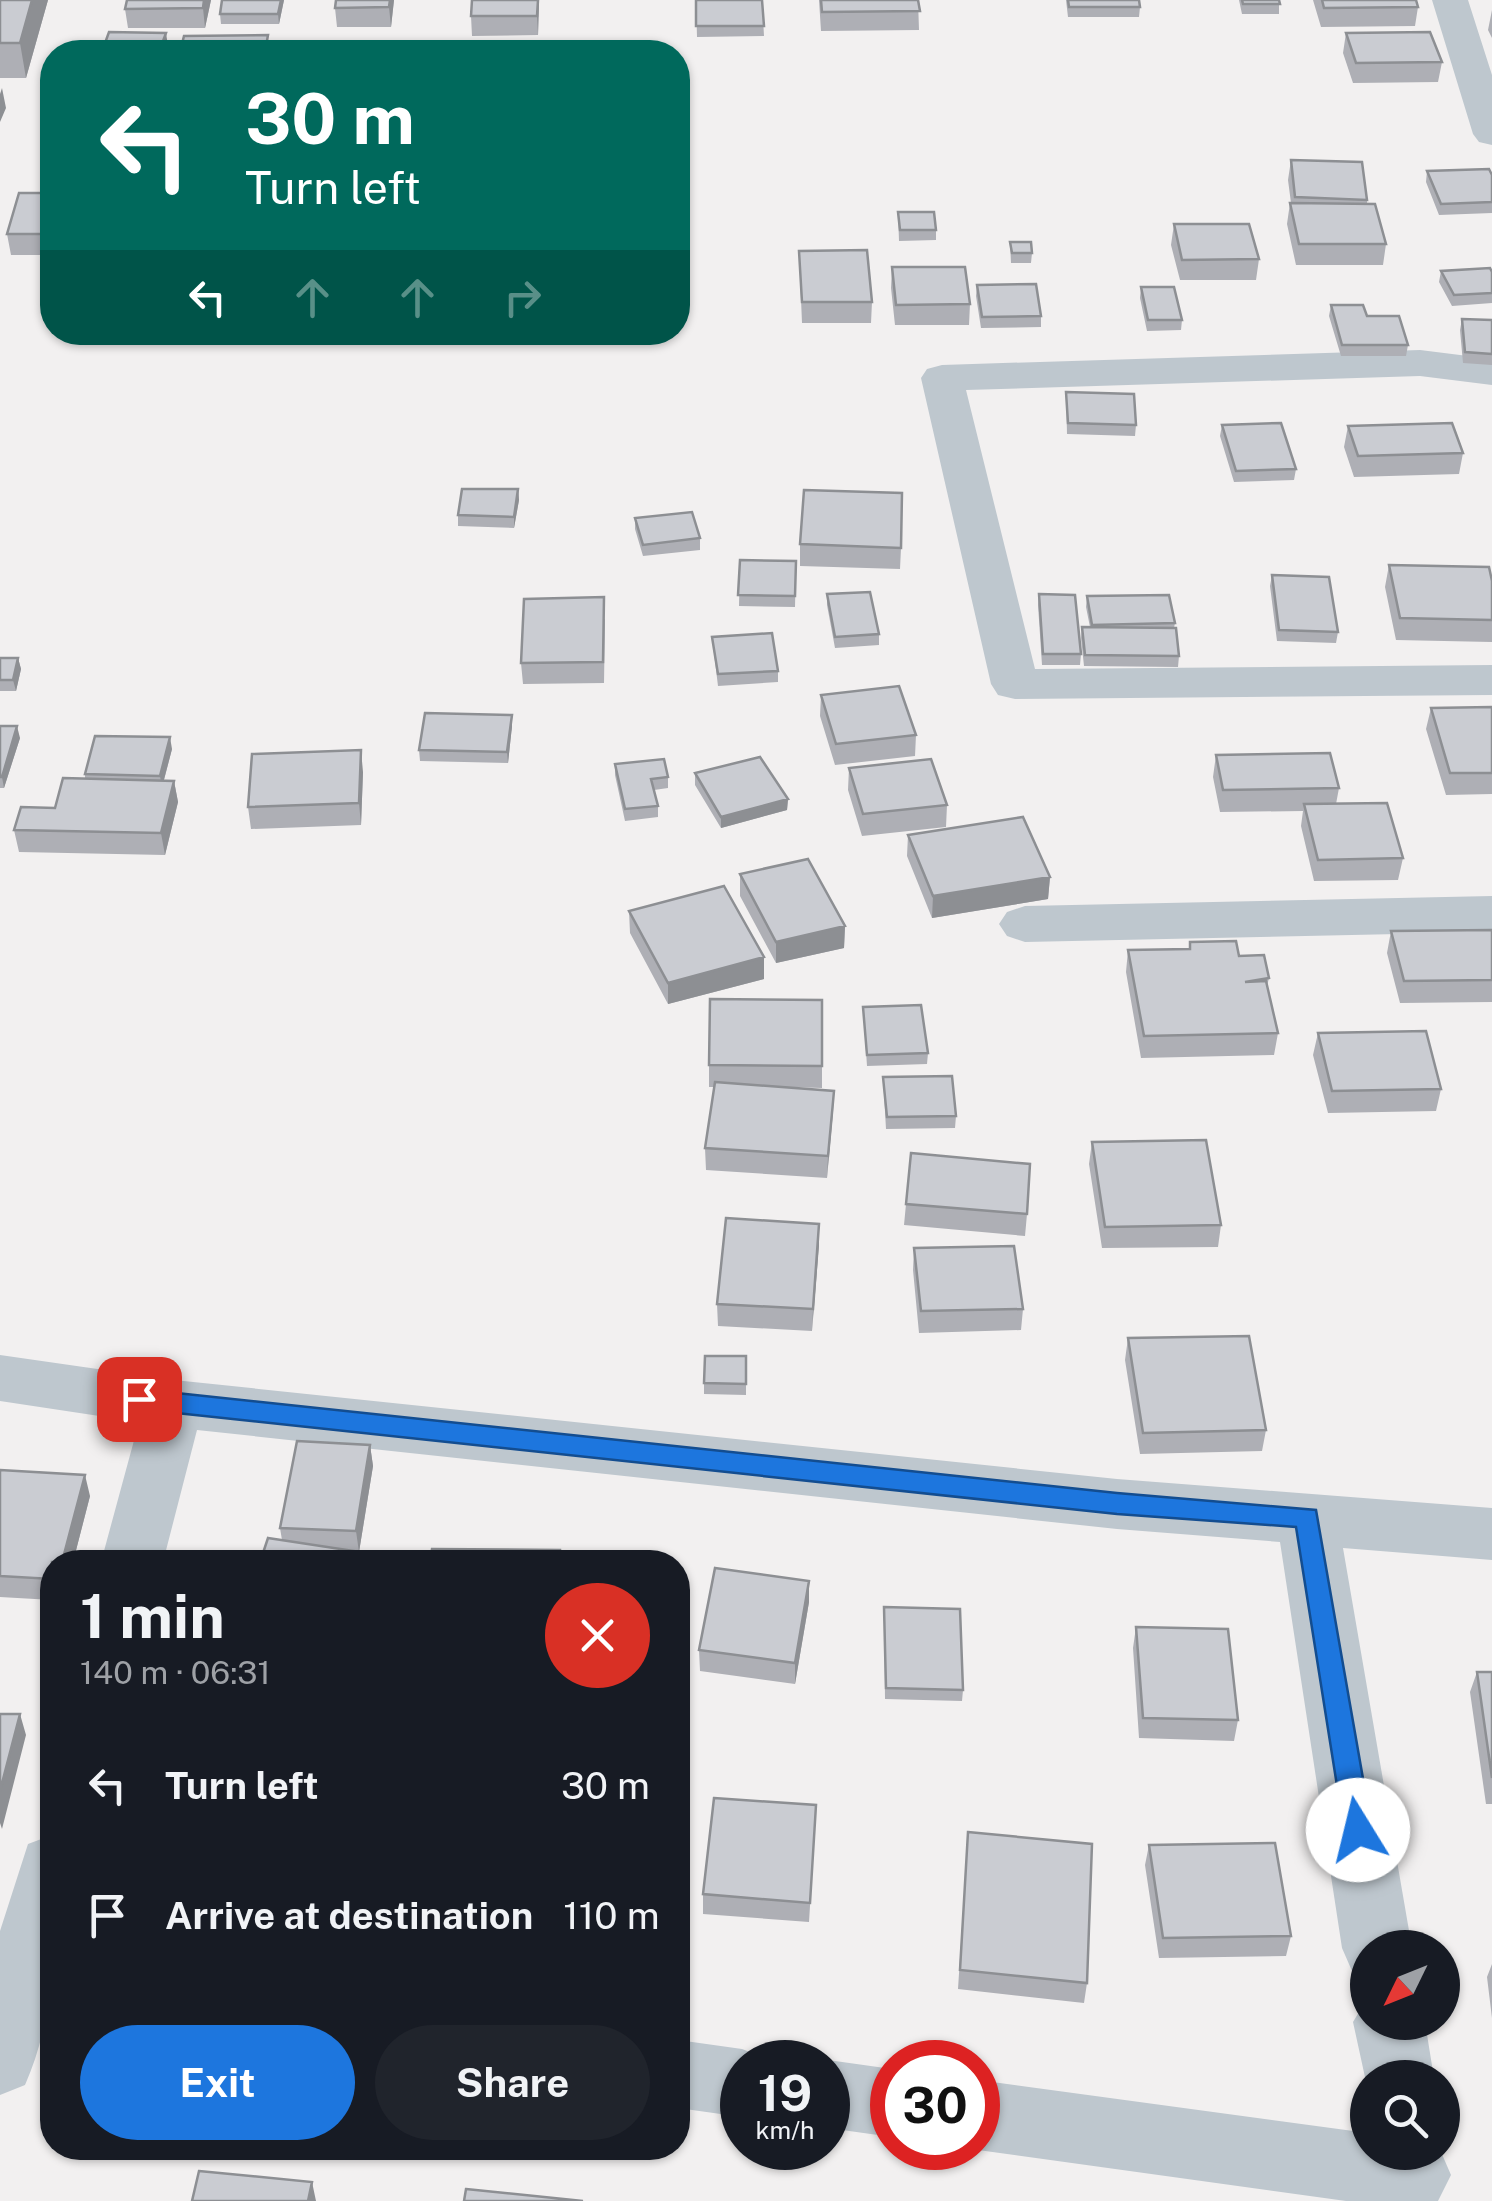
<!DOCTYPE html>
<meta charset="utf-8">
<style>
body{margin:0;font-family:"Public Sans",sans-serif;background:#20242c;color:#f1f3f6;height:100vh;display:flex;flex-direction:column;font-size:38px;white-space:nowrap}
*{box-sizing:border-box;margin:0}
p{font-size:32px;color:#9ea1a6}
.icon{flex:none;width:55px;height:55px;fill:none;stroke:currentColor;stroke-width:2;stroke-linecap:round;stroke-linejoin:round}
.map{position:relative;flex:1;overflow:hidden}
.details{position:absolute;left:40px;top:1550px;width:650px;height:610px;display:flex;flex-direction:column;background:#171b24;border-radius:40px;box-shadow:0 2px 8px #0004}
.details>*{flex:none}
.top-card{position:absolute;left:40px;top:40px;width:650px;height:305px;border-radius:40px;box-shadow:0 2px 8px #0004;background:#00695c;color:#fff;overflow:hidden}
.needle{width:65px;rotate:227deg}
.fabs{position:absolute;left:1350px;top:1930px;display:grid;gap:20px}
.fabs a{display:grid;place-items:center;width:110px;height:110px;border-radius:50%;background:#171b24;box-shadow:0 2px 8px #0004;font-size:50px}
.speed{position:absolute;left:720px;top:2040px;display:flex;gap:20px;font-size:50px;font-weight:700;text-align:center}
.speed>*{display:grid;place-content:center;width:130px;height:130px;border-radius:50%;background:#171b24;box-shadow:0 2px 8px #0004;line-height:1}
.speed small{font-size:25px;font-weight:400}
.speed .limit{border:15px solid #d22;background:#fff;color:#111}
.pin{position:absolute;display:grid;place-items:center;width:85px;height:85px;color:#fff;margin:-42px;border-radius:20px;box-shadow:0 5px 15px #0006}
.me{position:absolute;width:110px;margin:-55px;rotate:351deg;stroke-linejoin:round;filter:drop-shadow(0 0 8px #0008)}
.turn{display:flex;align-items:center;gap:35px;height:210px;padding:0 40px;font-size:45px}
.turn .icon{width:130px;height:130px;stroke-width:2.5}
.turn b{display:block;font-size:70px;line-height:85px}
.lanes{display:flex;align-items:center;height:95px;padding:0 40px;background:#0003;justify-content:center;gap:50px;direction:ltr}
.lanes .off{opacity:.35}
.round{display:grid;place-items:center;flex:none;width:105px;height:105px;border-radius:52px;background:#20242c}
.headline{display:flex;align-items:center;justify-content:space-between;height:170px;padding:0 40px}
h1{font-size:60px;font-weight:700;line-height:75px}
.action{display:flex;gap:20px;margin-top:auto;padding:20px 40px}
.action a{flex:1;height:115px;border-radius:60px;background:#1d76de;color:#fff;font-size:40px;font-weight:700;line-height:115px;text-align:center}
.action a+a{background:#20242c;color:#f1f3f6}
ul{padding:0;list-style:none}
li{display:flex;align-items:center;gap:30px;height:130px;padding:0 40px}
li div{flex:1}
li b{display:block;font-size:38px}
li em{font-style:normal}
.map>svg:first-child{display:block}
</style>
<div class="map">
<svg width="1492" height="2201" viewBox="0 0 1492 2201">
<rect width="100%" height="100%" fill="#f2f0f0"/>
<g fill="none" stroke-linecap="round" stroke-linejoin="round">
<path fill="#bec7ce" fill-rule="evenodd" d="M 1432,0 L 1468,0 L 1492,75 L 1492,145 L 1479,142 L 1473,134 Z
M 1420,350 L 1492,359 L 1492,385 L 1420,376 L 966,390 L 1035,669 L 1492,665 L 1492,695 L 1015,699 L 998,695 L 991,684 L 921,378 L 927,369 L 942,365 Z
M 1492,896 L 1492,932 L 1025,942 L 1007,936 L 999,924 L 1007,912 L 1025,906 Z
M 0,1355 L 174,1380 L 1117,1479 L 1492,1508 L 1492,1560 L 1343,1548 L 1412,1948 L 1368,1948 L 1368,1976 L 1352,1971 L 1342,1948 L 1280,1542 L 1117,1529 L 197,1430 L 163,1562 L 101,1562 L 139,1422 L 0,1401 Z
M 52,1835 C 57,1918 59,2008 25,2085 L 0,2095 L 0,1931 L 28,1844 Z
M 1368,1997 L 1368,2022 L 1425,2022 L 1434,2078 L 1368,2078 L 1368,2091 L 1353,2022 Z
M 678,2040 L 742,2049 L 768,2059 L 769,2062 L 742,2062 L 742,2117 L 678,2108 Z
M 828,2060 L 892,2069 L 892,2137 L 828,2128 L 828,2062 L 821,2062 Z
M 978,2080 L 1368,2133 L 1368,2152 L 1441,2152 L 1451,2175 L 1438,2201 L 1346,2201 L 978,2150 L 973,2148 L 978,2148 Z"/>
</g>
<path fill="#aeafb5" d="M 0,0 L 48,0 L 26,78 L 0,78 Z
M 127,0 L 211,0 L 205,28 L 128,28 L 125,9 Z
M 284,0 L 279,24 L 221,24 L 220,14 Z
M 336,0 L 394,0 L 391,27 L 337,27 L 335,8 Z
M 539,0 L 538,35 L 472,36 L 471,16 Z
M 696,0 L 762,0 L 764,36 L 697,37 Z
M 819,0 L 918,0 L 919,30 L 821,31 Z
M 1066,0 L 1139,0 L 1140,7 L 1139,17 L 1068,17 Z
M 1239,0 L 1279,0 L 1279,14 L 1242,14 Z
M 1313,0 L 1416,0 L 1418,7 L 1415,26 L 1321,27 Z
M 1492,10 L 1492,38 L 1488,30 Z
M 1346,33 L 1442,62 L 1438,82 L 1353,83 L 1343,53 Z
M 1291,160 L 1367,200 L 1367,204 L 1386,244 L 1383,265 L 1296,265 L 1287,224 L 1290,203 L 1291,203 L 1288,180 Z
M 1427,171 L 1492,175 L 1492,213 L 1439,215 L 1426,182 Z
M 52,193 L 52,255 L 11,255 L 7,234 Z
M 898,212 L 936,230 L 936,240 L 899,241 Z
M 1174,224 L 1259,259 L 1256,280 L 1180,280 L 1171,245 Z
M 1010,242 L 1032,253 L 1031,263 L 1011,263 Z
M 799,251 L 872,302 L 871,323 L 802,323 Z
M 892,267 L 970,304 L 969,325 L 895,325 L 891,288 Z
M 1441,271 L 1492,272 L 1492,303 L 1452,306 L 1439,282 Z
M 977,285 L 1041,316 L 1041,327 L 981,328 L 976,296 Z
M 1141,287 L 1182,320 L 1181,330 L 1147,331 L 1140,298 Z
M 1331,305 L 1367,316 L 1408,345 L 1406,356 L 1341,356 L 1329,316 Z
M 1462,319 L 1492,320 L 1492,365 L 1463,363 L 1460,330 Z
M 1066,392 L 1136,425 L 1135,436 L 1067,434 Z
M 1222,425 L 1296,469 L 1294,480 L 1234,482 L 1220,436 Z
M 1348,426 L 1463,453 L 1459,474 L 1354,477 L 1344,447 Z
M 518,489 L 519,500 L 514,528 L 458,526 L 458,515 Z
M 635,518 L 700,538 L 700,550 L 643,556 L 635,529 Z
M 800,544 L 901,548 L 900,569 L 800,566 Z
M 740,560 L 796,561 L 795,607 L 739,606 Z
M 1389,565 L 1492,581 L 1492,642 L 1396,640 L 1385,587 Z
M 1272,575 L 1338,632 L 1336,643 L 1277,641 L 1270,586 Z
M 827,594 L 879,634 L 879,645 L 835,648 L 827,605 Z
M 1039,594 L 1081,654 L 1080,665 L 1042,665 L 1038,605 Z
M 1087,596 L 1175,623 L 1174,628 L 1179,656 L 1178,667 L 1084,666 L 1081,638 L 1082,627 L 1090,627 L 1086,607 Z
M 605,619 L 604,683 L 523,684 L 521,663 Z
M 712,637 L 778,671 L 778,682 L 718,686 Z
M 0,658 L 18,658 L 21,669 L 16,691 L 0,691 Z
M 821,695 L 916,735 L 915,756 L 835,765 L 820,716 Z
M 1492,707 L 1492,794 L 1446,795 L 1426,729 L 1431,708 Z
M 512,715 L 512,726 L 508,763 L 420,761 L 419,750 Z
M 0,726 L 20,738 L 4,788 L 0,788 Z
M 172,749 L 164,780 L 174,781 L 178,802 L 165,855 L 19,852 L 14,830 L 55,808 L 85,779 L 85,774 Z
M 1216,755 L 1339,788 L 1336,804 L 1403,858 L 1398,880 L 1314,881 L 1301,826 L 1303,811 L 1220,812 L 1213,777 Z
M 615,764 L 668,777 L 668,788 L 654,790 L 658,806 L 658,817 L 625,821 L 615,775 Z
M 849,768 L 947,805 L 946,827 L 862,836 L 848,790 Z
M 363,772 L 361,825 L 251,829 L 248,807 Z
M 695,773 L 788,799 L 787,810 L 721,828 L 695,785 Z
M 908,835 L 1050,877 L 1048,899 L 932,918 L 907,856 Z
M 740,874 L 845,926 L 844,948 L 776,963 L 740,896 Z
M 629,911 L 764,957 L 764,979 L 668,1004 L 630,933 Z
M 1492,930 L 1492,1002 L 1400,1003 L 1387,953 L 1391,931 Z
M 1190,942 L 1239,956 L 1269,978 L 1267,986 L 1278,1033 L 1274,1055 L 1141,1058 L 1126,972 L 1128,950 L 1189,949 Z
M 822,1000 L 822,1088 L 788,1087 L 834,1091 L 827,1178 L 706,1170 L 705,1148 L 714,1087 L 709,1087 L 709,1065 Z
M 863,1007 L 928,1053 L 927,1064 L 867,1066 Z
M 1318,1033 L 1441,1089 L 1436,1111 L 1328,1113 L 1313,1055 Z
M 883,1077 L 956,1116 L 955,1128 L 886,1129 Z
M 1092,1142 L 1221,1225 L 1218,1247 L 1102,1248 L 1089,1164 Z
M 906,1204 L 1027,1214 L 1025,1236 L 904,1225 Z
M 819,1224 L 812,1331 L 718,1326 L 717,1304 Z
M 914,1248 L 1023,1309 L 1021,1330 L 919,1333 L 913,1270 Z
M 1128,1338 L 1266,1430 L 1262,1451 L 1140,1454 L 1125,1360 Z
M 746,1356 L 746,1395 L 704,1394 L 704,1383 Z
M 370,1445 L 373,1466 L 359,1552 L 282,1540 L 280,1528 Z
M 0,1470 L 90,1496 L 73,1562 L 52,1562 L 52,1600 L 0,1597 Z
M 809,1581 L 809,1602 L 795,1684 L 700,1671 L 699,1650 Z
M 884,1607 L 963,1690 L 962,1701 L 885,1699 Z
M 1136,1627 L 1238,1720 L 1234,1741 L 1139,1738 L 1133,1648 Z
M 1477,1672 L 1492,1672 L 1492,1804 L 1486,1804 L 1470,1692 Z
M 815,1826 L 809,1922 L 703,1914 L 703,1894 Z
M 968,1832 L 1087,1983 L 1084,2003 L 958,1989 Z
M 1149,1845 L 1291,1936 L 1286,1956 L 1159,1958 L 1145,1865 Z
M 1492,1964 L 1492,2018 L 1487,1977 Z"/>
<path fill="#8d8f93" d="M 32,0 L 48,0 L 26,78 L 20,43 Z
M 204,0 L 211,0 L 205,28 L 203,8 Z
M 281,0 L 284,0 L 279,24 L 278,14 Z
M 390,0 L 394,0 L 391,27 L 389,7 Z
M 538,0 L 539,0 L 538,35 L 537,16 Z
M 166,33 L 169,52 L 159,52 Z
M 2,88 L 6,108 L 0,122 L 0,94 Z
M 518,489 L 519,500 L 514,528 L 514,517 Z
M 18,658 L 21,669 L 16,691 L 13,680 Z
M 512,715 L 512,726 L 508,763 L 507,752 Z
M 17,726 L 20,738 L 4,788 L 2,777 Z
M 170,737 L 172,749 L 162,787 L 160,776 Z
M 361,750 L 363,772 L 361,825 L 359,803 Z
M 174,781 L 178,802 L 165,855 L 161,833 Z
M 788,799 L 787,810 L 721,828 L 721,817 Z
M 1050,877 L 1048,899 L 932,918 L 933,896 Z
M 845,926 L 844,948 L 776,963 L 776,942 Z
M 764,957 L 764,979 L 668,1004 L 668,983 Z
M 834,1091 L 833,1112 L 827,1178 L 828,1156 Z
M 819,1224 L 819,1246 L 812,1331 L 813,1309 Z
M 370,1445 L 373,1466 L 359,1552 L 356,1531 Z
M 85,1475 L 90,1496 L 73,1562 L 62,1562 Z
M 809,1581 L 809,1602 L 795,1684 L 795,1663 Z
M 20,1714 L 26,1735 L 2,1829 L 0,1823 L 0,1791 Z
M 312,2182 L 316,2201 L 308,2201 Z"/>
<path fill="#caccd2" stroke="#8d8f93" stroke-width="2.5" d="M 0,0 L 32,0 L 20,43 L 0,43 Z
M 127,0 L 204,0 L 203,8 L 125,9 Z
M 222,0 L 281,0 L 278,14 L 220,14 Z
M 336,0 L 390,0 L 389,7 L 335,8 Z
M 472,0 L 538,0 L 537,16 L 471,16 Z
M 696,0 L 762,0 L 764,26 L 696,26 Z
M 821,0 L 918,0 L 920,11 L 822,12 Z
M 1068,0 L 1139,0 L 1140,7 L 1069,7 Z
M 1242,0 L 1279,0 L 1280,4 L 1243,4 Z
M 1322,0 L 1416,0 L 1418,7 L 1324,8 Z
M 109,32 L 166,33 L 159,52 L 81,52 L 84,46 L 104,46 Z
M 1430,32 L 1442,62 L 1356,63 L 1346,33 Z
M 268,35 L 265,52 L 180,52 L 184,36 Z
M 416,48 L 415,52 L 346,52 L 346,49 Z
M 1291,160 L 1362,162 L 1367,200 L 1295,197 Z
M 1489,169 L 1492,175 L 1492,202 L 1441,204 L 1427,171 Z
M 19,193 L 52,193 L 52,234 L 7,234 Z
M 1290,203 L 1375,204 L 1386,244 L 1299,244 Z
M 898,212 L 934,212 L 936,230 L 900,230 Z
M 1174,224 L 1249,224 L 1259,259 L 1182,260 Z
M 1010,242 L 1031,242 L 1032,253 L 1012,253 Z
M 867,250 L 872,302 L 802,302 L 799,251 Z
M 892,267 L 965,267 L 970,304 L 896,305 Z
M 1490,268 L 1492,272 L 1492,293 L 1454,295 L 1441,271 Z
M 1036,284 L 1041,316 L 982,317 L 977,285 Z
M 1141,287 L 1174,287 L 1182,320 L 1148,320 Z
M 1331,305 L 1363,305 L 1367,316 L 1399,316 L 1408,345 L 1342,345 Z
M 1462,319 L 1492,320 L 1492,354 L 1465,352 Z
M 1066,392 L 1134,394 L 1136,425 L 1068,423 Z
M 1281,423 L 1296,469 L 1236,471 L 1222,425 Z
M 1452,423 L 1463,453 L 1358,456 L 1348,426 Z
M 462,489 L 518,489 L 514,517 L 458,515 Z
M 804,490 L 902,493 L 901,548 L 800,544 Z
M 692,512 L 700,538 L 643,545 L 635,518 Z
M 740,560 L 796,561 L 795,596 L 738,595 Z
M 1389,565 L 1489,567 L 1492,581 L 1492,620 L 1400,618 Z
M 1272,575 L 1329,577 L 1338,632 L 1279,630 Z
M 870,592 L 879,634 L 835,637 L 827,594 Z
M 1039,594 L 1075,595 L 1081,654 L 1043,654 Z
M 1169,595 L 1175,623 L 1092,625 L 1087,596 Z
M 604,597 L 603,662 L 521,663 L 524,599 Z
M 1082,627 L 1176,628 L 1179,656 L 1085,655 Z
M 772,633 L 778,671 L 718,674 L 712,637 Z
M 0,658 L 18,658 L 13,680 L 0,680 Z
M 899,686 L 916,735 L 836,744 L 821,695 Z
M 1492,707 L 1492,773 L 1450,773 L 1431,708 Z
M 425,713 L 512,715 L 507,752 L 419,750 Z
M 0,726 L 17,726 L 2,777 L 0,777 Z
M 95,736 L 170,737 L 160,776 L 85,774 Z
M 361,750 L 359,803 L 248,807 L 252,754 Z
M 1330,753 L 1339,788 L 1223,790 L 1216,755 Z
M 760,757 L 788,799 L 721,817 L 695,773 Z
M 664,759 L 668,777 L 651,779 L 658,806 L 625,809 L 615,764 Z
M 931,759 L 947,805 L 863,814 L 849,768 Z
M 63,778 L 174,781 L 161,833 L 14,830 L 21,807 L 55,808 Z
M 1387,803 L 1403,858 L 1318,860 L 1304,804 Z
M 1023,817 L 1050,877 L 933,896 L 908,835 Z
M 808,859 L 845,926 L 776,942 L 740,874 Z
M 724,886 L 764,957 L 668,983 L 629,911 Z
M 1492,930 L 1492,980 L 1404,981 L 1391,931 Z
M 1236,941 L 1239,956 L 1264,955 L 1269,978 L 1245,982 L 1266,981 L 1278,1033 L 1144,1036 L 1128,950 L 1190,949 L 1190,942 Z
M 710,999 L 822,1000 L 822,1066 L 709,1065 Z
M 921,1005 L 928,1053 L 867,1055 L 863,1007 Z
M 1426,1031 L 1441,1089 L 1332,1091 L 1318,1033 Z
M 952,1076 L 956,1116 L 887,1117 L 883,1077 Z
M 715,1082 L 834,1091 L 828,1156 L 705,1148 Z
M 1206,1140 L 1221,1225 L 1105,1227 L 1092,1142 Z
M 911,1153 L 1030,1164 L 1027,1214 L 906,1204 Z
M 726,1218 L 819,1224 L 813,1309 L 717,1304 Z
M 1014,1246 L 1023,1309 L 921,1311 L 914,1248 Z
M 1249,1336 L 1266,1430 L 1143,1433 L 1128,1338 Z
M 705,1356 L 746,1356 L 746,1384 L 704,1383 Z
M 297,1441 L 370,1445 L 356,1531 L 280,1528 Z
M 0,1470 L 85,1475 L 62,1562 L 52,1562 L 52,1579 L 0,1576 Z
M 268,1538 L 380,1555 L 378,1562 L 260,1562 Z
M 432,1549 L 560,1550 L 560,1562 L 430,1562 Z
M 715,1568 L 809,1581 L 795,1663 L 699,1650 Z
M 884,1607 L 960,1609 L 963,1690 L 886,1688 Z
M 1136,1627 L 1228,1629 L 1238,1720 L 1143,1718 Z
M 1477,1672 L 1492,1672 L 1492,1778 Z
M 0,1714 L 20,1714 L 0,1791 Z
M 714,1798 L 816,1805 L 810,1903 L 703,1894 Z
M 968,1832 L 1092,1844 L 1087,1983 L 960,1970 Z
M 1275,1843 L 1291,1936 L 1163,1938 L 1149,1845 Z
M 199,2171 L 312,2182 L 308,2201 L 192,2201 Z
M 466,2189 L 583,2201 L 464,2201 Z"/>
<path fill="#1d76de" stroke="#134d90" stroke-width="2.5" d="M 139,1389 L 1117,1493 L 1316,1510 L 1372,1830 L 1368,1839 L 1358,1843 L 1348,1839 L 1344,1830 L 1296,1527 L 1117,1514 L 139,1409 L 130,1406 L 127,1399 L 130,1392 Z"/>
</svg>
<div class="fabs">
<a><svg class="needle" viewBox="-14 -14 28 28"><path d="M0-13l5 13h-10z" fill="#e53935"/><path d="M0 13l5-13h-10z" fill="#9ea1a6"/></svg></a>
<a><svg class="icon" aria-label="search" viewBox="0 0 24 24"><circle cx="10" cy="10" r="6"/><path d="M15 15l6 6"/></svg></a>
</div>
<div class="speed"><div>19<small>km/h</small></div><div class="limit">30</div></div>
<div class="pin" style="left:139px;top:1399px;background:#d93025"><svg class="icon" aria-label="arrive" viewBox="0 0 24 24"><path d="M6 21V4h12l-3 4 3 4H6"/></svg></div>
<svg class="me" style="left:1358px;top:1830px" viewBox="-20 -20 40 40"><circle r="19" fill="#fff"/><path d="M0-13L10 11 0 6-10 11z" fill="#1d76de"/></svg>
<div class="top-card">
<div class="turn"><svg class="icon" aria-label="left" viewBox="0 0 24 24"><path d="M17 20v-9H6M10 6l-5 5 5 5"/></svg><div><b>30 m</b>Turn left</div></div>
<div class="lanes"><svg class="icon" aria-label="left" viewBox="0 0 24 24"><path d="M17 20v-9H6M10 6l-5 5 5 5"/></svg><svg class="icon off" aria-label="ahead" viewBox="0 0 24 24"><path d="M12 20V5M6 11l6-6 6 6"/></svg><svg class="icon off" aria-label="ahead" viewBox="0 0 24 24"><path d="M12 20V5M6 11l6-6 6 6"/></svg><svg class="icon off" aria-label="right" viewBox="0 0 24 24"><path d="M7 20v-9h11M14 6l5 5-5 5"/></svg></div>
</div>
<section class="details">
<div class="headline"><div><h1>1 min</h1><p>140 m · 06:31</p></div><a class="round" style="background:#d93025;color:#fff"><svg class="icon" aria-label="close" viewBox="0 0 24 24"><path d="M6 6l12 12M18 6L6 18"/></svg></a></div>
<ul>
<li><svg class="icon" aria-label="left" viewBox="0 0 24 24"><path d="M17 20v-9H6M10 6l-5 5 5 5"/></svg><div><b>Turn left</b></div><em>30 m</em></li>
<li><svg class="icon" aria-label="arrive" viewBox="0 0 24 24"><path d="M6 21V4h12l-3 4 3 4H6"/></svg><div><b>Arrive at destination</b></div><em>110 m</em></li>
</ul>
<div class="action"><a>Exit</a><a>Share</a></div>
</section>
</div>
